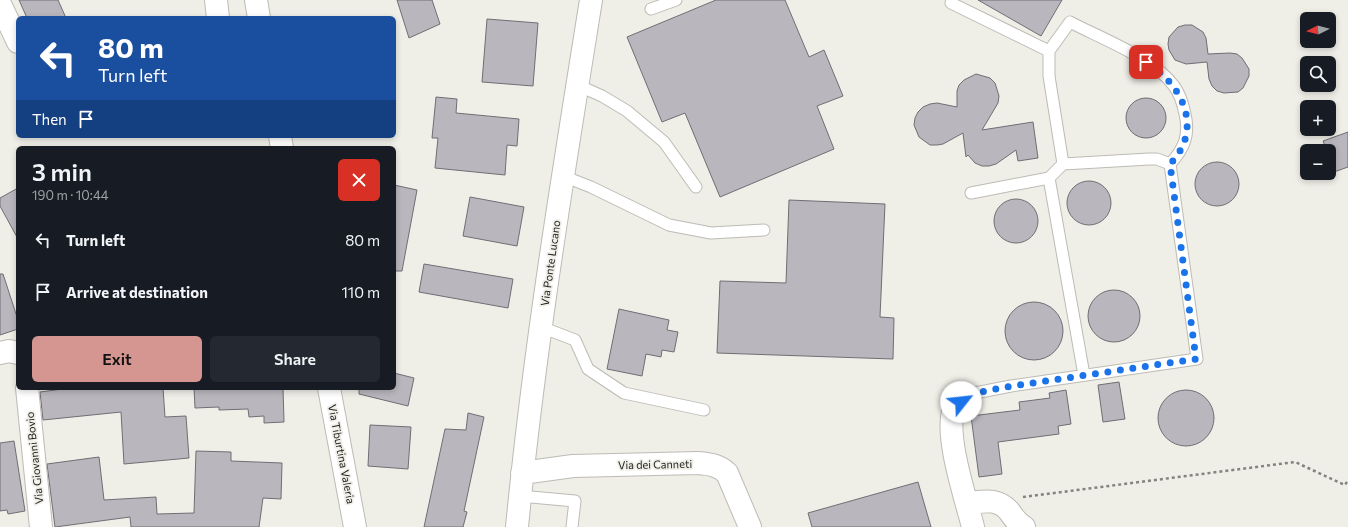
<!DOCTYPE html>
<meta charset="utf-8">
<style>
body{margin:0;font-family:Commissioner,sans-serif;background:#242831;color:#f1f3f6;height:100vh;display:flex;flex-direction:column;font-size:15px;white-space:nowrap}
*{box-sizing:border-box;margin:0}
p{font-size:13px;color:#9ea1a6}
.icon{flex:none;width:22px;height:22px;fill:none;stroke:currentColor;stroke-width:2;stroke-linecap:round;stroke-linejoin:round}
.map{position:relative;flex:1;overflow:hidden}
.drawer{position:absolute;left:16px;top:146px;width:380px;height:244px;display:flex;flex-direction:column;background:#171b24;border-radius:6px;box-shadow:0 2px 6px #0003}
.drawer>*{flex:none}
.banner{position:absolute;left:16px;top:16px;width:380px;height:122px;border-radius:6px;box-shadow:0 2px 6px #0003;background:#1a4fa0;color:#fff;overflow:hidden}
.needle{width:26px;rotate:264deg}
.tools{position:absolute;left:1300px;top:12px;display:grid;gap:8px}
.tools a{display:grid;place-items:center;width:36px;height:36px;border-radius:6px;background:#171b24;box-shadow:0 2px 6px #0003;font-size:20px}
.pin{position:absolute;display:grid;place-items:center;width:34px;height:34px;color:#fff;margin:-17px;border-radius:8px;box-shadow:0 2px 6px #0006}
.me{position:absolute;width:44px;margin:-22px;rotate:61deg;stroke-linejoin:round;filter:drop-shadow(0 0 3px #0008)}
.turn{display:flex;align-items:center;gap:14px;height:84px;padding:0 16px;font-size:18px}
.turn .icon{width:52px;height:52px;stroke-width:2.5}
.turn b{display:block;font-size:28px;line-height:34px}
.then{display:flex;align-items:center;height:38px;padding:0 16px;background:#0003;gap:8px;font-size:15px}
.round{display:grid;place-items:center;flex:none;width:42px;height:42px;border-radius:6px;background:#242831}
.summary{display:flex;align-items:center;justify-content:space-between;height:68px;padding:0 16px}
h1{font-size:24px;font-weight:600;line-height:30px}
.button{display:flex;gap:8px;margin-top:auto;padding:8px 16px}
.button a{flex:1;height:46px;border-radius:6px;background:#d59691;color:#111;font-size:16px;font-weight:600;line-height:46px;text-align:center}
.button a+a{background:#242831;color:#f1f3f6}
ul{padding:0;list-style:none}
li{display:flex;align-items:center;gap:12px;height:52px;padding:0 16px}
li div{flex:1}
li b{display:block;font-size:15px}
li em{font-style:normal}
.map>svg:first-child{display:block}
</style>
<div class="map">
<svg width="1348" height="527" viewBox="0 0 1348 527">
<rect width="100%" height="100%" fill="#efeee7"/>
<path fill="#b9b7bd" stroke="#706e74" d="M 19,0 L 58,0 L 66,18 L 27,18 Z
M 397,0 L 432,0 L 440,24 L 409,38 Z
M 716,0 L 785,0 L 809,57 L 824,50 L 843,96 L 817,106 L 834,149 L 720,197 L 685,113 L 662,122 L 627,37 Z
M 978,0 L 1062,0 L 1041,36 Z
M 487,19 L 538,23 L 533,86 L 482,82 Z
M 1185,25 L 1192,25 L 1203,32 L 1206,38 L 1208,54 L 1230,53 L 1237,54 L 1242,58 L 1249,69 L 1249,76 L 1243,88 L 1238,92 L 1224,93 L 1217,91 L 1212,86 L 1209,79 L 1207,62 L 1186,64 L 1175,60 L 1169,50 L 1168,44 L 1169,37 L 1178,27 Z
M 976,74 L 990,78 L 995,83 L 999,96 L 998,103 L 982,130 L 1033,122 L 1038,158 L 1018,161 L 1016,150 L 996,164 L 989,166 L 982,166 L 975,163 L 968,155 L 966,157 L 963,133 L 943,144 L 937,145 L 930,145 L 919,137 L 914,125 L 915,118 L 918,112 L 923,107 L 930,104 L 937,103 L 957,107 L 957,91 L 959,85 L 964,80 Z
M 436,97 L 457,99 L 456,113 L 519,119 L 517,146 L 507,145 L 505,175 L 435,168 L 438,138 L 432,138 Z
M1126 118a20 20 0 1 1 40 0a20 20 0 1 1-40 0Z
M 1348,132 L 1348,167 L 1334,172 L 1329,157 L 1329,151 L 1327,151 L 1323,141 Z
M1195 184a22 22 0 1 1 44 0a22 22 0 1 1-44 0Z
M1067 203a22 22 0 1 1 44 0a22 22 0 1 1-44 0Z
M 394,185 L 417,190 L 402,271 L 394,271 Z
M 18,188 L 18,239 L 0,206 L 0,198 Z
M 470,197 L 524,207 L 517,246 L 463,236 Z
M994 221a22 22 0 1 1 44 0a22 22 0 1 1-44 0Z
M 789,200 L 885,204 L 880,317 L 894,318 L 893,359 L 717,353 L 720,281 L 786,283 Z
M 424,264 L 513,279 L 508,308 L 419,292 Z
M 0,274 L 3,274 L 18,320 L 18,329 L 0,335 Z
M1088 316a26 26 0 1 1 52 0a26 26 0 1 1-52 0Z
M1005 331a29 29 0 1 1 58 0a29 29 0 1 1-58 0Z
M 619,309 L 669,320 L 667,330 L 678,332 L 674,352 L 662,350 L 661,357 L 646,354 L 642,376 L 607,369 Z
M 394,373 L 414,378 L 408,406 L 359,394 L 359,388 L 394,388 Z
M 1119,382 L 1125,419 L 1103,422 L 1098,385 Z
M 70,388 L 76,388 L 76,389 L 163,388 L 165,417 L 186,416 L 189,458 L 124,464 L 121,412 L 43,420 L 40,392 Z
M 194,388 L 283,388 L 284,422 L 264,423 L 264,416 L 249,417 L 248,409 L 219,410 L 219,407 L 195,408 Z
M 1066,390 L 1071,424 L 1058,426 L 1059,434 L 998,442 L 1002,474 L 979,477 L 971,416 L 1020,410 L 1019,402 L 1050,398 L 1049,393 Z
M1158 418a28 28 0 1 1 56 0a28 28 0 1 1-56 0Z
M 468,413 L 484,417 L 464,511 L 467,512 L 463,527 L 424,527 L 445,429 L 466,430 Z
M 370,425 L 411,427 L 408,469 L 368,466 Z
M 14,441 L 25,511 L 8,514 L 7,510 L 0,511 L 0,443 Z
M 196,451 L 231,452 L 231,461 L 282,463 L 281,499 L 263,498 L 259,527 L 131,527 L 130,517 L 55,527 L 47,464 L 99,457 L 104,500 L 156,497 L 157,514 L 194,513 Z
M 918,482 L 931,527 L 812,527 L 808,513 Z"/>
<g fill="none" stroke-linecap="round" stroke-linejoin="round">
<g stroke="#bdbbb5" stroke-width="13">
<path id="lane" d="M 951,3 L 1049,51 L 1049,76 L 1063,164
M 651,9 L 676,0
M 1049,51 L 1070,22 C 1100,38 1154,58 1174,86 C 1180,94 1183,104 1185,114 C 1190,135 1184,149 1170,164
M 577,85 L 602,96 L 627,111 L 664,142 L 696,187
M 563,176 L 591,187 L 669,225 L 711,233 L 764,230
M 1049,178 L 1084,375
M 541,327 L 575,340 L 588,369 L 624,393 L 704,410
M 954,409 L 961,402 L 975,393 L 1011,386 L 1197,359 L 1170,164 L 1157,159 L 1149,159 L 1063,164 L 1049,178 L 971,193
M 520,496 L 575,501 L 572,527"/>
</g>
<g stroke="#bdbbb5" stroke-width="24">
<path id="street" d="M 216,0 L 218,18
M 0,4 L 18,42
M 0,353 L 9,351 L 18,353
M 27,388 L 41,527
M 954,409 C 944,434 966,499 973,527
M 522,473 L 573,466 L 698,463 C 710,464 718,465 727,473 L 750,527
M 967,503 C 982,502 997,497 1009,511 C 1013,517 1017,523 1024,527
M 517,527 C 534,350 563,175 591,0"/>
</g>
<g stroke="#bdbbb5" stroke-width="24">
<path id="primary" d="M 256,0 L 259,18
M 280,136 L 282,148
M 329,388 L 355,527"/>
</g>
<path stroke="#84837f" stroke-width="2.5" stroke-dasharray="3 3" stroke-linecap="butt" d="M 1023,497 L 1295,462 L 1345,485 L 1348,480"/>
<use href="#lane" stroke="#fff" stroke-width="11"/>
<use href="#street" stroke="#fff" stroke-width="22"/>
<use href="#primary" stroke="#fff" stroke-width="22"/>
</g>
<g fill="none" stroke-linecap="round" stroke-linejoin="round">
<path stroke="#1a73e8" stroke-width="7" stroke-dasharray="0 12.6" d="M 961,402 L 975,393 L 1012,386 L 1196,359 L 1170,164 C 1204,129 1183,85 1146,62"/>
</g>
<g text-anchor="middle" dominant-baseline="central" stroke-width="3.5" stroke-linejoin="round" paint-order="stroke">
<g font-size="11" fill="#262523" stroke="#efeee7">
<text transform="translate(550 263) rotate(-82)">Via Ponte Lucano</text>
<text transform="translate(342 454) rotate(79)">Via Tiburtina Valeria</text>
<text transform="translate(34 458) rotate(-96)">Via Giovanni Bovio</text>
<text transform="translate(655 464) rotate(-1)">Via dei Canneti</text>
</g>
</g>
</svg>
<div class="tools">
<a><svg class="needle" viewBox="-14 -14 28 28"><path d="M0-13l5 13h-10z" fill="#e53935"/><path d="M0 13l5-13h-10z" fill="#9ea1a6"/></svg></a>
<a><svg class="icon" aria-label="search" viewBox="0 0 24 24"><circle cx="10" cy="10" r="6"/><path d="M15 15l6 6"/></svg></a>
<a>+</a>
<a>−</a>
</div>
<div class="pin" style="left:1146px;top:62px;background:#d93025"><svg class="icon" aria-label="arrive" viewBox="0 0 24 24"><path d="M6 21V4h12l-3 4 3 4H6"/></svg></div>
<svg class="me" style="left:961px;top:402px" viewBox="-20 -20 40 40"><circle r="19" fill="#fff"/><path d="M0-13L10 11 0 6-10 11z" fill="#1a73e8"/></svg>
<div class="banner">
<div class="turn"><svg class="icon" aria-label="left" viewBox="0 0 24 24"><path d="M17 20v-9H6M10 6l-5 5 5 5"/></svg><div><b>80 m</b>Turn left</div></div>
<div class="then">Then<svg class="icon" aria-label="arrive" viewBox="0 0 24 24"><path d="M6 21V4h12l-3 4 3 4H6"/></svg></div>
</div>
<section class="drawer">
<div class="summary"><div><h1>3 min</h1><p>190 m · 10:44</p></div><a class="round" style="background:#d93025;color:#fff"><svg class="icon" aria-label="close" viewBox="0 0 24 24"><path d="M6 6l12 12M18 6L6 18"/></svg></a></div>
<ul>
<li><svg class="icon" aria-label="left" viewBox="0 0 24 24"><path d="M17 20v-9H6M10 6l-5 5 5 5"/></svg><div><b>Turn left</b></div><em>80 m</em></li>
<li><svg class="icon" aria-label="arrive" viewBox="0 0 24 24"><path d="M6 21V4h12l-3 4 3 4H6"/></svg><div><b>Arrive at destination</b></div><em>110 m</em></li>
</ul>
<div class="button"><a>Exit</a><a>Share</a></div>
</section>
</div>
